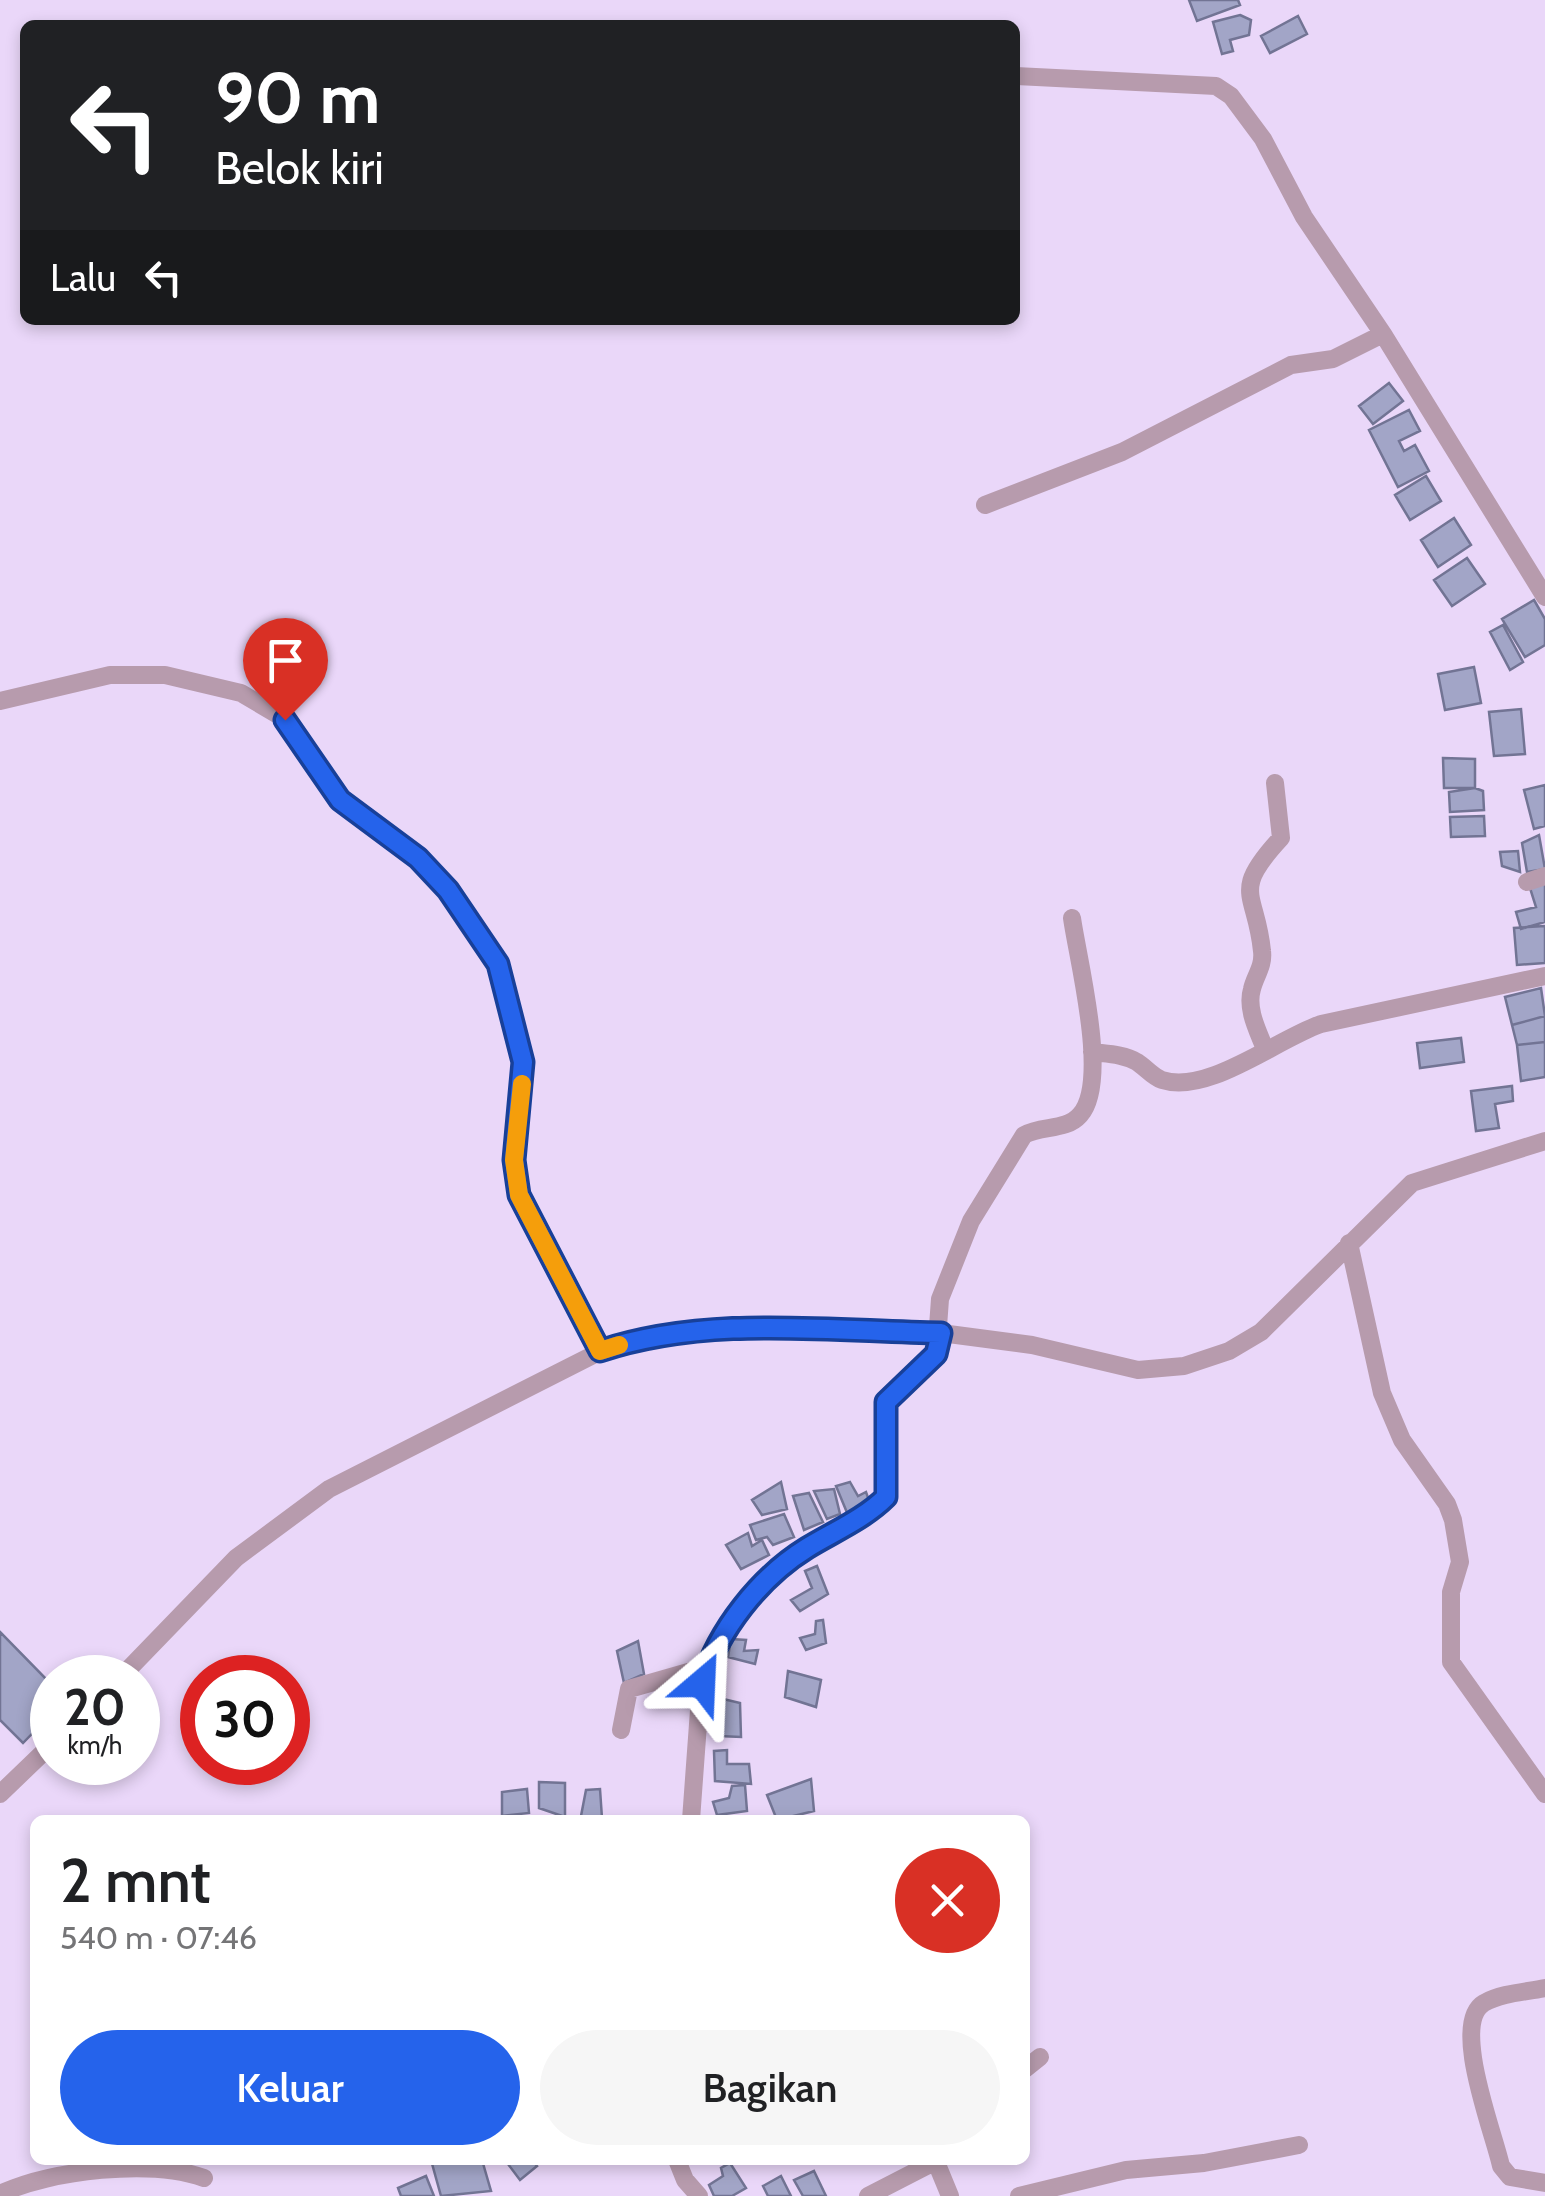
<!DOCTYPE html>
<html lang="id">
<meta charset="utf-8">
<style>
body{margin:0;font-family:Cabin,sans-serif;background:#f6f6f6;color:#202124;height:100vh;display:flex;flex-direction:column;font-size:38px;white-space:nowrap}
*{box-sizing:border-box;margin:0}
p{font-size:32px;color:#757577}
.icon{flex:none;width:55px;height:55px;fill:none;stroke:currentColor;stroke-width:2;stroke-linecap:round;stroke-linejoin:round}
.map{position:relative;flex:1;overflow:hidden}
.panel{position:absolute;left:30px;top:1815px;width:1000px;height:350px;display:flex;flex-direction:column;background:#fff;border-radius:15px;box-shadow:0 5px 15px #0003}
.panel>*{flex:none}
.banner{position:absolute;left:20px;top:20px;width:1000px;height:305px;border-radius:15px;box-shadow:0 5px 15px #0003;background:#202124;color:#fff;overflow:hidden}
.speed{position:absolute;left:30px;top:1655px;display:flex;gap:20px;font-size:50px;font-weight:700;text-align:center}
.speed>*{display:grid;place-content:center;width:130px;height:130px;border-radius:50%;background:#fff;box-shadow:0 5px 15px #0003;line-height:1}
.speed small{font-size:25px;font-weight:400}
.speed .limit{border:15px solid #d22;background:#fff;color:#111}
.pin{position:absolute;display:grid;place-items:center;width:85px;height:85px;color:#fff;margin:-102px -42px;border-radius:50% 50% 50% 0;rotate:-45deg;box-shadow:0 0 10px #0007}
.pin .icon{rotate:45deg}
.me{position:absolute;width:110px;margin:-55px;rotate:26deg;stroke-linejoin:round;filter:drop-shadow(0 0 8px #0008)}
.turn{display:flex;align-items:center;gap:35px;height:210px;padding:0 30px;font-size:45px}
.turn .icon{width:130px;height:130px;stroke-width:2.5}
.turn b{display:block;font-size:70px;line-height:85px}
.then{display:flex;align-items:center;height:95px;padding:0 30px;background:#0003;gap:20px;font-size:38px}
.round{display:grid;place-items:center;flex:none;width:105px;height:105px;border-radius:52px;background:#f6f6f6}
.overview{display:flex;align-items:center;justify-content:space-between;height:170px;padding:0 30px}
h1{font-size:60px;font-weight:600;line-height:75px}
.button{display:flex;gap:20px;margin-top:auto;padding:20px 30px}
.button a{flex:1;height:115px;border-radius:60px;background:#2563eb;color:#fff;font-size:40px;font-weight:600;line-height:115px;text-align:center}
.button a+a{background:#f6f6f6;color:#202124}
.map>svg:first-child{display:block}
</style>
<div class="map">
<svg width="1545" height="2196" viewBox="0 0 1545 2196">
<rect width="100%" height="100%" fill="#ead7f9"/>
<path fill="#a2a5c7" stroke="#727494" stroke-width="2.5" d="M 1189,0 L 1238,0 L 1240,5 L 1197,21 Z
M 1240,15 L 1251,20 L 1249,35 L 1230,40 L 1233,51 L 1222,54 L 1213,22 Z
M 1298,16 L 1307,34 L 1270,53 L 1261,36 Z
M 1389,383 L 1403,401 L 1373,424 L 1359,406 Z
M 1409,410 L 1420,431 L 1399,441 L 1404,451 L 1415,445 L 1429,471 L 1398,487 L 1369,430 Z
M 1426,476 L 1441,501 L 1410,520 L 1395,495 Z
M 1454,518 L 1471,545 L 1438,567 L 1421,540 Z
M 1467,558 L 1485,584 L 1452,606 L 1434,580 Z
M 1534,600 L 1545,619 L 1545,645 L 1525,657 L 1502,619 Z
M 1503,625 L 1523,662 L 1510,670 L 1490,632 Z
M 1474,667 L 1481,703 L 1445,710 L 1438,674 Z
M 1521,709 L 1525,754 L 1494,756 L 1489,712 Z
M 1443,758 L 1475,759 L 1475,788 L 1444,788 Z
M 1545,785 L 1545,826 L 1534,829 L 1524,790 Z
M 1475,788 L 1483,791 L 1484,810 L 1450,812 L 1449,792 Z
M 1484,816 L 1485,836 L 1451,837 L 1450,817 Z
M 1539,835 L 1545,869 L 1527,872 L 1522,843 Z
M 1518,851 L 1520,872 L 1502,866 L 1500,852 Z
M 1545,883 L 1545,922 L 1521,929 L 1516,912 L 1536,907 L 1530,888 Z
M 1545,926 L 1545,963 L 1517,965 L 1514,928 Z
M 1541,988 L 1545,1016 L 1512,1025 L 1505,997 Z
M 1545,1016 L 1545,1042 L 1517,1045 L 1512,1025 Z
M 1461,1038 L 1464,1062 L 1420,1068 L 1417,1043 Z
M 1545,1042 L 1545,1077 L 1521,1081 L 1517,1045 Z
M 1512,1086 L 1513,1101 L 1495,1104 L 1499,1128 L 1476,1131 L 1471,1091 Z
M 781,1482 L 787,1509 L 762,1515 L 752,1500 Z
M 850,1482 L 858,1496 L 866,1492 L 872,1509 L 848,1515 L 836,1486 Z
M 834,1489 L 840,1514 L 827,1519 L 814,1491 Z
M 809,1493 L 823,1522 L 804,1530 L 793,1496 Z
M 784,1514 L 794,1537 L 773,1545 L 767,1537 L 756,1540 L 750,1525 Z
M 748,1533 L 752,1546 L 762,1540 L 769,1555 L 741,1569 L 726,1545 Z
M 817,1566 L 828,1594 L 800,1611 L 791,1600 L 812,1588 L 805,1571 Z
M 823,1620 L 826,1643 L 806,1650 L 800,1638 L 815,1634 L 816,1621 Z
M 0,1632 L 52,1685 L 52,1713 L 23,1743 L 0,1720 Z
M 731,1639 L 746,1640 L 744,1651 L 758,1650 L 755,1664 L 728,1657 Z
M 638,1641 L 644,1674 L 624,1683 L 617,1651 Z
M 788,1671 L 821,1680 L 816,1707 L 785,1697 Z
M 719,1698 L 740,1703 L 741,1737 L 719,1736 Z
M 727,1750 L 727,1764 L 749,1764 L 751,1784 L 715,1781 L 714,1751 Z
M 811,1779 L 814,1811 L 777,1820 L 767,1795 Z
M 539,1782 L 565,1783 L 565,1817 L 539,1808 Z
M 745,1785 L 747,1811 L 717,1815 L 713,1802 L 729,1798 L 732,1786 Z
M 527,1789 L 529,1813 L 502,1816 L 502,1792 Z
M 600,1789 L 602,1818 L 581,1816 L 586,1790 Z
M 431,2160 L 482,2160 L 491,2191 L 441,2196 Z
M 505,2160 L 532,2160 L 537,2166 L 520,2180 Z
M 730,2163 L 746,2188 L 732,2196 L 714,2196 L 709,2185 L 723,2176 L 721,2168 Z
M 814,2171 L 826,2196 L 803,2196 L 794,2180 Z
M 426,2176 L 434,2196 L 401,2196 L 398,2188 Z
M 781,2176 L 791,2196 L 768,2196 L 763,2186 Z"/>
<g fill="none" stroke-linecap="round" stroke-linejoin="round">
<path stroke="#b79bad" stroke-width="18" d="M 1015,76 L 1216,86 L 1231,96 L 1263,139 L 1304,217 L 1383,334 L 1545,597
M 985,505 L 1122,452 L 1291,365 L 1333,359 L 1383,334
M 0,701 L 110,675 L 165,675 L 241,693 L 285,719 L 340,800 L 434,874 L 478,930 L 504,979 L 523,1062 L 514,1160 L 519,1195 L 601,1351
M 1527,882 L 1545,876
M 1265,1049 C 1258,1031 1246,1009 1252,989 C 1255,976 1264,966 1262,951 C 1256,891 1230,893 1281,838 L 1275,783
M 1092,1052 C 1107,1054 1123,1054 1137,1062 C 1145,1067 1153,1077 1162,1080 C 1208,1095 1277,1039 1321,1024 L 1545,976
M 1349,1243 L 1382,1393 L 1402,1440 L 1447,1504 L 1453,1520 L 1460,1562 L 1451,1592 L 1451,1662 L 1545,1794
M 120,1678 L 236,1558 L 329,1489 L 601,1351 L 665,1335 L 725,1329 L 941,1333 L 1032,1345 L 1138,1370 L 1184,1366 L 1229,1351 L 1261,1332 L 1412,1183 L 1545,1141
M 621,1730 L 629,1689 L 706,1667
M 0,1794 L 52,1744
M 691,1820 L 701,1683 L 711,1657 L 759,1586 L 778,1568 L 886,1497 L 886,1402 L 936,1354 L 940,1299 L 971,1221 L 1024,1135 C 1042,1125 1066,1131 1080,1115 C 1110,1082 1078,961 1072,918
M 1545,1988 C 1526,1992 1502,1993 1484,2003 C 1450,2023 1494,2133 1501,2166 L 1510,2177 L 1545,2183
M 1025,2069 L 1040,2057
M 677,2160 L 685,2180 L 699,2196
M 936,2162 L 950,2196
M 0,2194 C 51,2170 151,2159 204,2178
M 868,2196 L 938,2160
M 1019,2196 L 1126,2170 L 1204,2163 L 1299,2145"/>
</g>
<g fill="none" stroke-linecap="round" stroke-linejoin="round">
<g stroke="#184099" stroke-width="25">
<path id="route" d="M 285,720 L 340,800 L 418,858 L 448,890 L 498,964 L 523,1062 L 514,1160 L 519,1195 L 600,1351 C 708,1315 829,1331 941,1333 L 936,1354 L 886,1402 L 886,1497 C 864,1519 833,1532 807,1548 C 760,1577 718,1630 702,1683"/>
</g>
<use href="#route" stroke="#2563eb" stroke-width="18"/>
<path stroke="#f59e0b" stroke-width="18" d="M 522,1084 L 514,1160 L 519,1195 L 600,1351 L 619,1345"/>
</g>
</svg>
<div class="speed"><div>20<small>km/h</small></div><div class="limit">30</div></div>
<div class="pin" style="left:285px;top:720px;background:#d93025"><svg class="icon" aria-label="arrive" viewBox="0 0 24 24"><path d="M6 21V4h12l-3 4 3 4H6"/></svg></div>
<svg class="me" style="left:702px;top:1683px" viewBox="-20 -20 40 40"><path d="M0-17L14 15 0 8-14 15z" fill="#2563eb" stroke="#fff" stroke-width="4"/></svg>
<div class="banner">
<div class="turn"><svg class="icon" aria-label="left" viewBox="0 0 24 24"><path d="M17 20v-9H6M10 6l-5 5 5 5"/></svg><div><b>90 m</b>Belok kiri</div></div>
<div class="then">Lalu<svg class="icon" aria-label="left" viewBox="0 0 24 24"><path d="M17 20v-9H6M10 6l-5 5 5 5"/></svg></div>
</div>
<section class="panel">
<div class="overview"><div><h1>2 mnt</h1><p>540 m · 07:46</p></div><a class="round" style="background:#d93025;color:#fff"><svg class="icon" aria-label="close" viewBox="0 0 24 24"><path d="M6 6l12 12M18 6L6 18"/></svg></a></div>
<div class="button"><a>Keluar</a><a>Bagikan</a></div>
</section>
</div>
